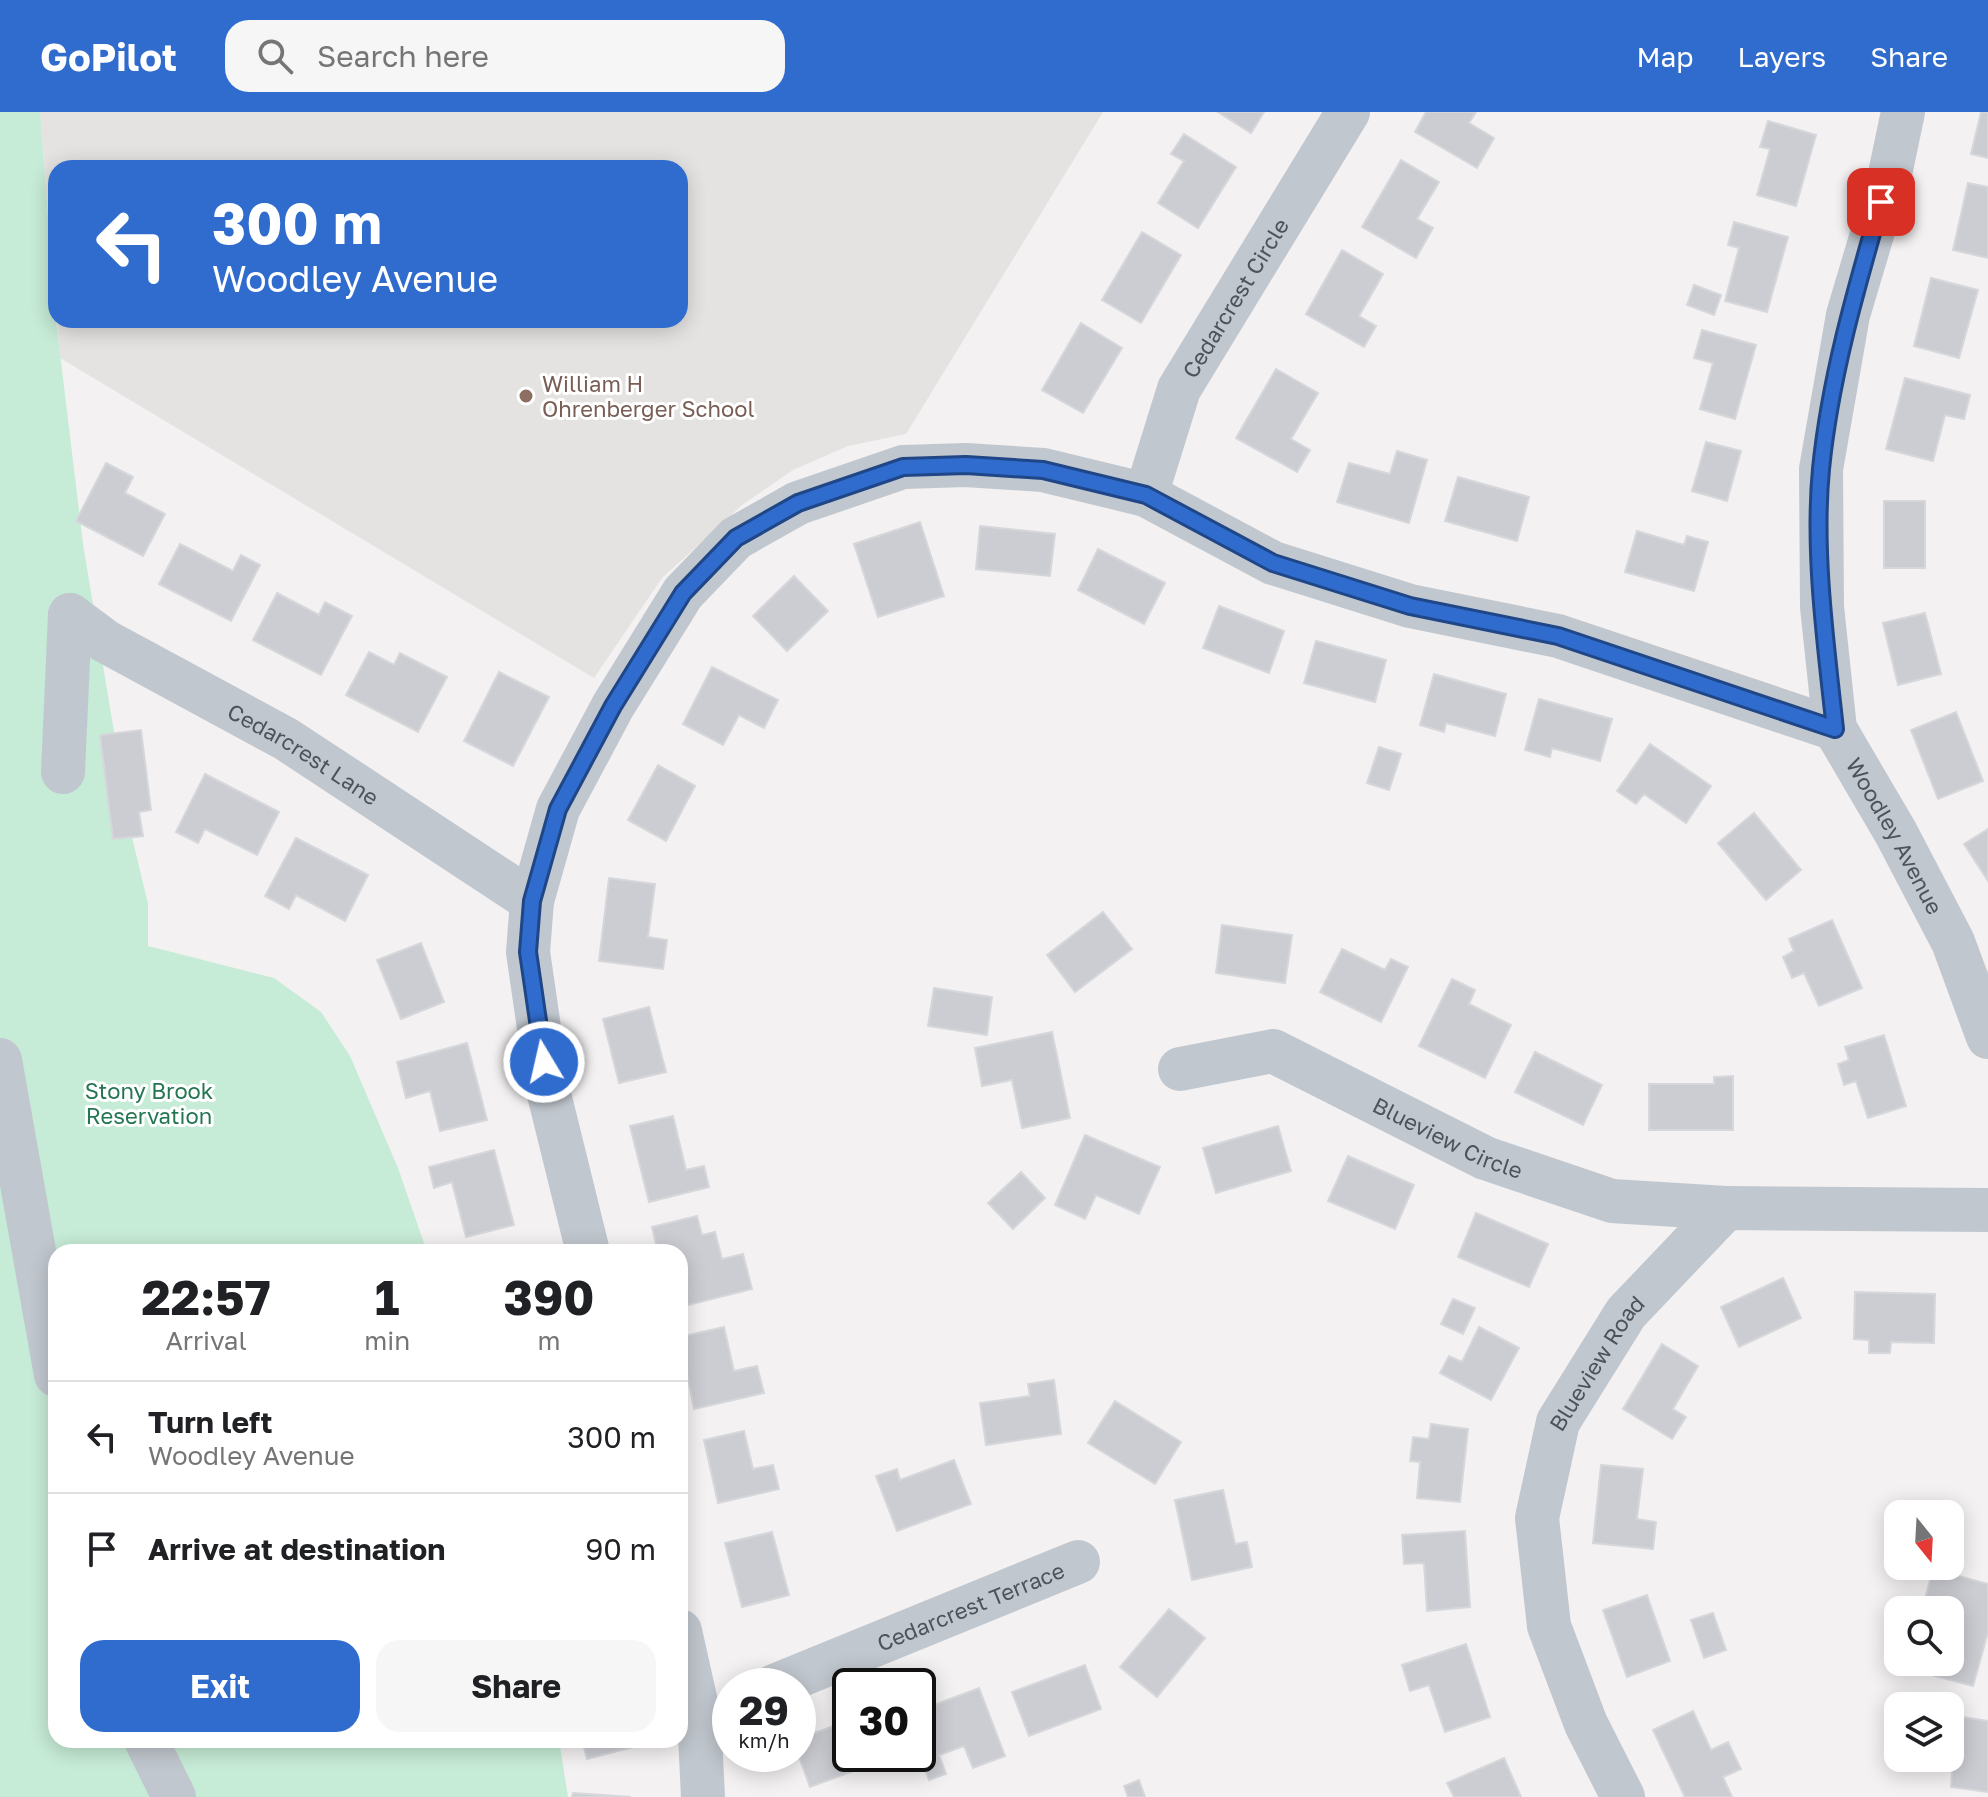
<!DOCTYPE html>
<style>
body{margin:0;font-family:"Golos Text",sans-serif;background:#f6f6f6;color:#202124;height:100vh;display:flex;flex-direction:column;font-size:30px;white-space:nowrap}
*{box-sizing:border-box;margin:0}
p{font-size:26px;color:#757577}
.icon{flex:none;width:44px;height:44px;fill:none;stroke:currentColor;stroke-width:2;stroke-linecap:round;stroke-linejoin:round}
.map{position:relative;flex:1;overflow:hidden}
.details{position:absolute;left:48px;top:1132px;width:640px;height:504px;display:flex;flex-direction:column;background:#fff;border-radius:24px;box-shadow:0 4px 20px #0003}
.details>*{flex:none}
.top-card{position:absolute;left:48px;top:48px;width:640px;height:168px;border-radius:24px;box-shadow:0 4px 20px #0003;background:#306cce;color:#fff;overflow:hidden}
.needle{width:52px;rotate:162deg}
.controls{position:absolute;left:1884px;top:1388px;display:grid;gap:16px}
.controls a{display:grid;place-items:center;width:80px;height:80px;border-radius:16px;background:#fff;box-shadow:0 4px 20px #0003;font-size:40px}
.speed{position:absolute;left:712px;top:1556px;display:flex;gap:16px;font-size:40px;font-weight:700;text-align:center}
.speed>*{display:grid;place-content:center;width:104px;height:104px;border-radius:50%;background:#fff;box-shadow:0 4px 20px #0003;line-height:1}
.speed small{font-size:20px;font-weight:400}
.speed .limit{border:4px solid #111;border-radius:12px;background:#fff;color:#111}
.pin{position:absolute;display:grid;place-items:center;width:68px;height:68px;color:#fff;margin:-34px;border-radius:16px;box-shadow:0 4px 12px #0006}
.me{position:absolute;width:88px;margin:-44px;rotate:351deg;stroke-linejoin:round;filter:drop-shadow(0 0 6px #0008)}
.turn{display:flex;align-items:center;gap:28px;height:168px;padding:0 32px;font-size:36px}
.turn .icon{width:104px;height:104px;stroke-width:2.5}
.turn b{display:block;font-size:56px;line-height:68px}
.eta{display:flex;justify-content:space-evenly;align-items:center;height:136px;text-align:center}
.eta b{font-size:48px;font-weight:700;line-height:56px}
.action{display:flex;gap:16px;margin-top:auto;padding:16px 32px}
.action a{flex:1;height:92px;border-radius:24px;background:#306cce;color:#fff;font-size:32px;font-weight:700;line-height:92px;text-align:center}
.action a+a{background:#f6f6f6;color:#202124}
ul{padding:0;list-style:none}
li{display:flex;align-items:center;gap:24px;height:112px;padding:0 32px;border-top:2px solid #e0e0e0}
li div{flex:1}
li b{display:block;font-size:30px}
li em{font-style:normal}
header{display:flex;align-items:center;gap:48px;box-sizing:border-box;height:112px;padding:0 40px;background:#306cce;color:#fff}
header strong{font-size:38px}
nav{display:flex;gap:44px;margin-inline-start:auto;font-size:28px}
.search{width:560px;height:72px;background:#f6f6f6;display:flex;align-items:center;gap:20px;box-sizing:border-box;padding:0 28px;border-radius:24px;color:#757577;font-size:30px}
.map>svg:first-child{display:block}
</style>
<header>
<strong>GoPilot</strong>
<div class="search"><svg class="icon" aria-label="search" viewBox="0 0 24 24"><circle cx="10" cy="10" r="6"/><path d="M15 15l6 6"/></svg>Search here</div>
<nav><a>Map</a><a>Layers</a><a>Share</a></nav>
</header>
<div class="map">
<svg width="1988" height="1685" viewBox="0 0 1988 1685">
<rect width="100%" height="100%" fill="#f3f1f1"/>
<path fill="#e4e3e2" d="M 40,0 L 1103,0 L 906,322 L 848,334 L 793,358 L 742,393 L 662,466 L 594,566 L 60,246 L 57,208 L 680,208 L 680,56 L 56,56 L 56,200 Z"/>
<path fill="#c6ebd6" d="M 0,0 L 40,0 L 56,208 L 83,432 L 130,717 L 148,792 L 148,834 L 274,866 L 321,900 L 350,944 L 398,1056 L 427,1140 L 56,1140 L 56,1628 L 559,1628 L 568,1685 L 0,1685 Z"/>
<path fill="#cccdd3" stroke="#d6d7db" stroke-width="2" d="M 1218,0 L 1264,0 L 1251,21 Z
M 1426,0 L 1476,0 L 1469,11 L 1494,26 L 1477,56 L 1415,20 Z
M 1981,0 L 1988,0 L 1988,46 L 1971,42 Z
M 1768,9 L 1816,23 L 1796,94 L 1757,83 L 1770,37 L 1760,35 Z
M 1184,22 L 1236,55 L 1198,116 L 1158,91 L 1184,49 L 1171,42 Z
M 1401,48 L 1439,70 L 1417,107 L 1433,116 L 1416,146 L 1362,115 Z
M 1968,71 L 1988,75 L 1988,146 L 1953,138 Z
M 1734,110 L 1788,125 L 1767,200 L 1725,189 L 1739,136 L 1728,133 Z
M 1142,120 L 1181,143 L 1141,211 L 1102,188 Z
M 1342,138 L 1383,162 L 1359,204 L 1376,214 L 1364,235 L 1306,202 Z
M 1931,166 L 1978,178 L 1959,246 L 1914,234 Z
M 1694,173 L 1721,183 L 1714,203 L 1687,193 Z
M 1081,211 L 1122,236 L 1083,301 L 1042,278 Z
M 1702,218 L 1756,233 L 1735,307 L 1700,297 L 1713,251 L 1694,246 Z
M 1276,257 L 1318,281 L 1291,327 L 1310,338 L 1297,360 L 1236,326 Z
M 1905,266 L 1970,283 L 1964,307 L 1945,303 L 1933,349 L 1886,337 Z
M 1706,330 L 1741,339 L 1727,389 L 1692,379 Z
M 1397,339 L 1427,348 L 1409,411 L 1337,390 L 1349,351 L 1390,362 Z
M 106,351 L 133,365 L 125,381 L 165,402 L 143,444 L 76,409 Z
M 1458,365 L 1529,385 L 1517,429 L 1445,409 Z
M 1884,389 L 1925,389 L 1925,456 L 1884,456 Z
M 920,410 L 944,484 L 878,505 L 854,432 Z
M 980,414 L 1055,422 L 1050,464 L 976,457 Z
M 1637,419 L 1684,433 L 1687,424 L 1708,430 L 1694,479 L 1625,460 Z
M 180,432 L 233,459 L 241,443 L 260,453 L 231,509 L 159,472 Z
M 1098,437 L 1165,471 L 1144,512 L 1078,478 Z
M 794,464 L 828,499 L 787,539 L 753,504 Z
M 277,481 L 319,503 L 325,490 L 352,504 L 321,563 L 253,528 Z
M 1219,494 L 1284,519 L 1269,561 L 1203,536 Z
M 1925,501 L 1941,562 L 1898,573 L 1883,511 Z
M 1316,529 L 1386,548 L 1375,590 L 1304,571 Z
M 369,540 L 394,553 L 400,541 L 447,565 L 418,620 L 346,583 Z
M 712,555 L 778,588 L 764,616 L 739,603 L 723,633 L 683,612 Z
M 499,560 L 549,585 L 513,654 L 464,629 Z
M 1434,562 L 1506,582 L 1495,624 L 1446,611 L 1444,620 L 1420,613 Z
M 1539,587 L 1612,607 L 1600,649 L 1552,636 L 1550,645 L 1525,638 Z
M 1956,600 L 1983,669 L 1938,687 L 1911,618 Z
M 141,618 L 151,698 L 139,700 L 143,724 L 113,727 L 100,623 Z
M 1650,632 L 1711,674 L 1686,711 L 1644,682 L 1636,692 L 1617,679 Z
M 1379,635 L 1401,642 L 1389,678 L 1367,671 Z
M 658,653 L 695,674 L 666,729 L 628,708 Z
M 205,662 L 279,700 L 257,743 L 205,717 L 198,731 L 176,720 Z
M 1754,701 L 1801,758 L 1766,788 L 1718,731 Z
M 1988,717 L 1988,769 L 1964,732 Z
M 296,726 L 368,763 L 345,809 L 296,783 L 289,797 L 265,784 Z
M 609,766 L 655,772 L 648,825 L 667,828 L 663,857 L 599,849 Z
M 1103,800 L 1132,837 L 1075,880 L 1047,843 Z
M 1832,808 L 1862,876 L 1819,894 L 1804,861 L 1792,866 L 1783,845 L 1794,839 L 1789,827 Z
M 1222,813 L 1292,823 L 1285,871 L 1216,861 Z
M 421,831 L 444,890 L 401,907 L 377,848 Z
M 1342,837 L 1385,858 L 1391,847 L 1408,855 L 1381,910 L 1320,880 Z
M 1452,867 L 1475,878 L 1469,892 L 1511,913 L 1485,966 L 1419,934 Z
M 934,876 L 992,885 L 987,923 L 928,914 Z
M 649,895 L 666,960 L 619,971 L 603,907 Z
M 1052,920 L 1070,1006 L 1022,1016 L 1012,968 L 982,974 L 975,936 Z
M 1884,923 L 1906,994 L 1868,1006 L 1856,969 L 1844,973 L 1838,952 L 1849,948 L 1845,935 Z
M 467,931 L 487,1008 L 440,1019 L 430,979 L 406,986 L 397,950 Z
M 1535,940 L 1602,973 L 1583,1013 L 1515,980 Z
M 1733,964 L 1733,1018 L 1649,1018 L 1649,972 L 1714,972 L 1714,965 Z
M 673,1004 L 686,1058 L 704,1054 L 709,1075 L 649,1090 L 630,1014 Z
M 1278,1014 L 1291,1059 L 1216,1081 L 1203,1036 Z
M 1085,1023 L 1160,1055 L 1139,1102 L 1096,1083 L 1085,1107 L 1055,1093 Z
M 494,1038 L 514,1113 L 466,1125 L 452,1070 L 434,1076 L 429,1055 Z
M 1348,1044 L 1414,1073 L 1395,1117 L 1328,1089 Z
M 1021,1060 L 1045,1086 L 1013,1117 L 988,1091 Z
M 1476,1101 L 1548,1132 L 1529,1175 L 1458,1145 Z
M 697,1104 L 702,1123 L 715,1120 L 722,1147 L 743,1142 L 752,1177 L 680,1195 L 680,1140 L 658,1140 L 652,1115 Z
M 1783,1166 L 1801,1206 L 1739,1235 L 1721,1195 Z
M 1855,1180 L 1935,1182 L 1934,1231 L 1891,1230 L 1890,1241 L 1869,1241 L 1869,1228 L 1854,1227 Z
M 1453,1187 L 1475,1196 L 1463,1222 L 1441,1212 Z
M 724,1215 L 734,1259 L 757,1254 L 764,1281 L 694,1297 L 680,1225 Z
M 1479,1215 L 1519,1236 L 1491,1288 L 1440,1261 L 1449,1244 L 1462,1250 Z
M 1662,1232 L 1698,1254 L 1673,1297 L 1686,1305 L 1672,1327 L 1623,1297 Z
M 1054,1268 L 1061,1322 L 986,1333 L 980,1291 L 1030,1284 L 1028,1272 Z
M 1115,1289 L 1181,1330 L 1155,1372 L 1088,1331 Z
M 1431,1312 L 1468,1317 L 1460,1390 L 1417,1386 L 1420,1350 L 1410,1349 L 1413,1325 L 1429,1327 Z
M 744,1319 L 753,1357 L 773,1353 L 779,1377 L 718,1391 L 704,1328 Z
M 954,1348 L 971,1392 L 897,1419 L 876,1364 L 897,1357 L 900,1368 Z
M 1601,1353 L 1643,1357 L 1637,1407 L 1656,1410 L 1653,1437 L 1593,1431 Z
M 1223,1378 L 1235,1432 L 1247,1430 L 1252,1455 L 1192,1468 L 1175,1388 Z
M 1465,1419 L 1470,1495 L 1427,1499 L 1424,1451 L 1404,1452 L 1402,1423 Z
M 772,1420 L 789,1483 L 742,1495 L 725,1431 Z
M 1933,1457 L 1988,1472 L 1988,1520 L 1973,1574 L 1906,1556 L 1907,1550 L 1950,1550 L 1950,1498 L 1922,1498 Z
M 1647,1483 L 1670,1549 L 1627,1565 L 1603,1498 Z
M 1169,1497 L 1205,1526 L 1157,1585 L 1120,1555 Z
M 1713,1501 L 1726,1538 L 1704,1546 L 1691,1508 Z
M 1466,1532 L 1490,1605 L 1445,1620 L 1429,1573 L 1410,1579 L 1402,1553 Z
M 1085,1553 L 1101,1597 L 1029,1624 L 1012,1580 Z
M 979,1576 L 1005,1644 L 973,1656 L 964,1634 L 939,1643 L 946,1662 L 929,1668 L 918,1640 L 918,1599 Z
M 1693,1599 L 1711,1638 L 1728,1630 L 1741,1657 L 1723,1665 L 1732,1685 L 1685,1685 L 1653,1618 Z
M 1956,1604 L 1988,1609 L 1988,1680 L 1951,1675 Z
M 850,1608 L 850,1642 L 880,1642 L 883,1648 L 810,1675 L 798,1642 L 798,1627 Z
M 582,1628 L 631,1628 L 633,1635 L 587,1647 Z
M 1504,1646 L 1521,1685 L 1454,1685 L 1447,1671 Z
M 1139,1668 L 1145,1685 L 1128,1685 L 1124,1674 Z
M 573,1681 L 631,1685 L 572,1685 Z"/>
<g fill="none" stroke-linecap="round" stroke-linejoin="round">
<g stroke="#c1c7ce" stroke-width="44">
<path id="s1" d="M 1903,0 L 1890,62 L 1848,203 L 1821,357 L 1822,495 L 1835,617 L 1896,721 L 1953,830 L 1988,925"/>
<path id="s2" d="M 1146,383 L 1179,277 L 1348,0"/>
<path id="s3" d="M 70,503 L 105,529 L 286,627 L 532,789"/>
<path d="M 63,660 L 70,503"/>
<path d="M 0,948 L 56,1263"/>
<path id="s4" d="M 1180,957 L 1273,939 L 1485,1046 L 1612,1089 L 1726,1096"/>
<path d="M 588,1140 L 548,978 L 528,840 L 532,789 L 558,697 L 613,594 L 683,481 L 736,426 L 798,391 L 903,355 L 966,353 L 1043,358 L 1146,383 L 1273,451 L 1410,494 L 1558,524 L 1835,617"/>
<path d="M 680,1519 L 699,1604 L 703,1685"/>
<path id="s5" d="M 774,1574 L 1078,1450"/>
<path d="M 146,1628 L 174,1685"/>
<path id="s6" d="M 1623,1685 L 1586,1612 L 1549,1514 L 1537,1406 L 1558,1310 L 1626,1201 L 1726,1096 L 1988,1098"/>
</g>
</g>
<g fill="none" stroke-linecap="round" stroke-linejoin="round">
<g stroke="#1f4686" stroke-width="20">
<path id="route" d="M 544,950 L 528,840 L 532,789 L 558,697 L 613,594 L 683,481 L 736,426 L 798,391 L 903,355 L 966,353 L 1043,358 L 1146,383 L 1273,451 L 1410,494 L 1558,524 L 1835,617 C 1826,534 1813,440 1821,357 C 1830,266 1856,177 1881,90"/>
</g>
<use href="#route" stroke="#306cce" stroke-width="14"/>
</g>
<circle fill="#8d6e63" stroke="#fff" stroke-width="3" cx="526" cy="284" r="8"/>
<g text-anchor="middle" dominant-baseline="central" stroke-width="6" stroke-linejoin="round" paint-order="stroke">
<g font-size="22" fill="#4b535c" stroke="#fff">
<text stroke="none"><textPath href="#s2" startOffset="218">Cedarcrest Circle</textPath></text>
<text stroke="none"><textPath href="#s3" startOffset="272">Cedarcrest Lane</textPath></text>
<text stroke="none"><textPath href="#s1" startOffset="750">Woodley Avenue</textPath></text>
<text stroke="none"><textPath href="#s4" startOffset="290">Blueview Circle</textPath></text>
<text stroke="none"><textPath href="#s6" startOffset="464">Blueview Road</textPath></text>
<text stroke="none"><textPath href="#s5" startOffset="212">Cedarcrest Terrace</textPath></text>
</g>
<g font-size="22" fill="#785e54" stroke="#fff" text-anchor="start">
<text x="542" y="271">William H<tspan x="542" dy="25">Ohrenberger School</tspan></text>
</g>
<g font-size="22" fill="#237652" stroke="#fff">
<text x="149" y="978">Stony Brook<tspan x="149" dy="25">Reservation</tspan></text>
</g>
</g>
</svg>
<div class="controls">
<a><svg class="needle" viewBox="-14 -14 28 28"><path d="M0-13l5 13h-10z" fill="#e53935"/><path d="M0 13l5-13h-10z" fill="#757577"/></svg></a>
<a><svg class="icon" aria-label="search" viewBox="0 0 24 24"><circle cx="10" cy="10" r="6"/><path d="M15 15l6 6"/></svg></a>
<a><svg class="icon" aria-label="layers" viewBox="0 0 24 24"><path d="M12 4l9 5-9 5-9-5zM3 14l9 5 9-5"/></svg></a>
</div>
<div class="speed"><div>29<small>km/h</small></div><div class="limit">30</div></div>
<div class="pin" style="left:1881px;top:90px;background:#d93025"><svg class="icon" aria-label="arrive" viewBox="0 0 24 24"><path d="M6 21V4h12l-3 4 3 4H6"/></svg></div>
<svg class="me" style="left:544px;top:950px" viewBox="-20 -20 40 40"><circle r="17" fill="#306cce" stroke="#fff" stroke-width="3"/><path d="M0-11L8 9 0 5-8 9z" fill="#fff"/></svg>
<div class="top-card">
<div class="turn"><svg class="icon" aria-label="left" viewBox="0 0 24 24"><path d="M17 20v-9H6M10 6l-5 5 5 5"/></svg><div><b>300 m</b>Woodley Avenue</div></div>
</div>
<section class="details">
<div class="eta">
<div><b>22:57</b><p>Arrival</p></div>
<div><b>1</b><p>min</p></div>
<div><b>390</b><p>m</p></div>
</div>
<ul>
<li><svg class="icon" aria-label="left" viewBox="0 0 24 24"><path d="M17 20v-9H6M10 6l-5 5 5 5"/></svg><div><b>Turn left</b><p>Woodley Avenue</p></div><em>300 m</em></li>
<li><svg class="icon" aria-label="arrive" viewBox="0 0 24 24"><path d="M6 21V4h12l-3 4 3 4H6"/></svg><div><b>Arrive at destination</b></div><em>90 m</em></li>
</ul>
<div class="action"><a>Exit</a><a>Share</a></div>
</section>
</div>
